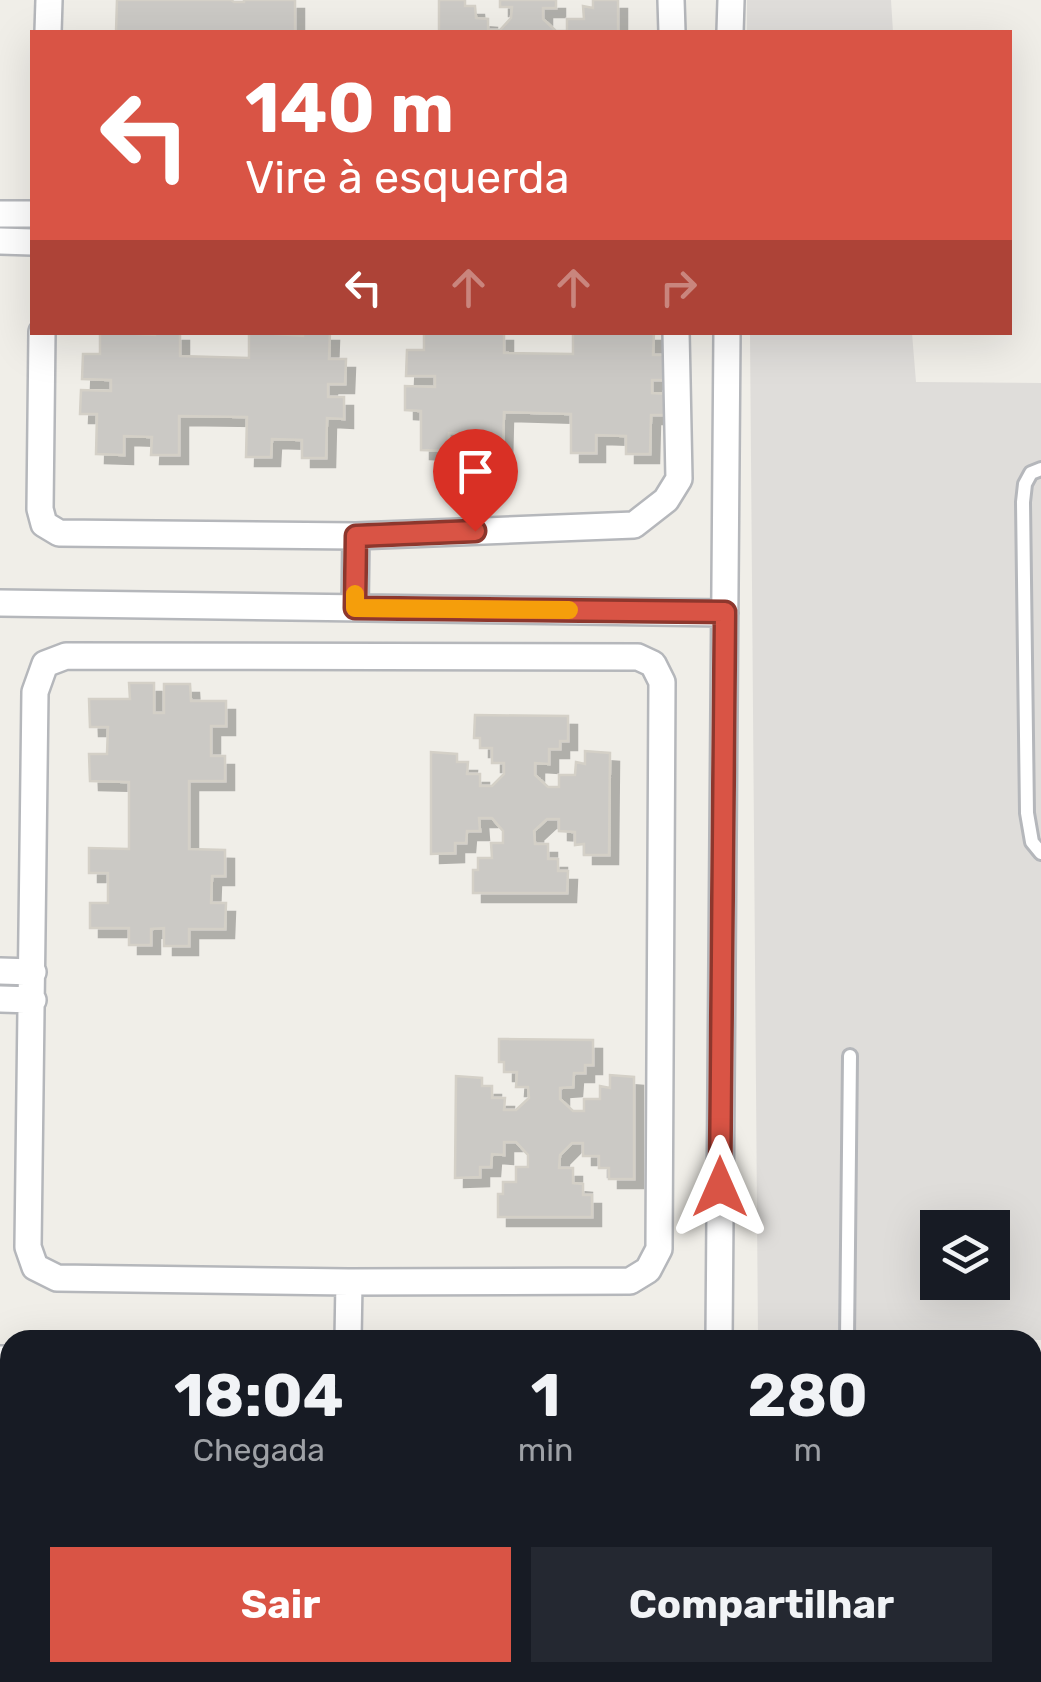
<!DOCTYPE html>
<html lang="pt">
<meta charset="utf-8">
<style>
body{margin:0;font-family:Rubik,sans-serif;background:#242831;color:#f1f3f6;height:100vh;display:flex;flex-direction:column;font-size:38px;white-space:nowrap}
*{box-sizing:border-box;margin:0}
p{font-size:32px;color:#9ea1a6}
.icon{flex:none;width:55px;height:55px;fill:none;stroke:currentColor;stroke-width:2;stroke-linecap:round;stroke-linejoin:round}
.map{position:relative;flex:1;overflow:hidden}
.drawer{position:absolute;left:0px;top:1330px;width:1042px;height:352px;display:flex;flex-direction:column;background:#171b24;border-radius:30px 30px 0 0;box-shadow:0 10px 40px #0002}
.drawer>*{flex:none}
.guide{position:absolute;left:30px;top:30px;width:982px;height:305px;border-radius:0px;box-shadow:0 10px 40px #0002;background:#d95445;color:#fff;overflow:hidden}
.fabs{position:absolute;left:920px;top:1210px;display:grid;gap:20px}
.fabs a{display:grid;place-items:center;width:90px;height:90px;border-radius:0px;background:#171b24;box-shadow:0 10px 40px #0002;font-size:50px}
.pin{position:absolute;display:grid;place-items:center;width:85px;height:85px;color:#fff;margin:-102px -42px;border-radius:50% 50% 50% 0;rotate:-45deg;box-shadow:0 0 10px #0007}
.pin .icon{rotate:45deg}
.me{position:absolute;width:110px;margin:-55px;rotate:0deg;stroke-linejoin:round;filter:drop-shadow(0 0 8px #0008)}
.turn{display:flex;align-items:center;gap:35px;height:210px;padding:0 50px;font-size:45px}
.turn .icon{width:130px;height:130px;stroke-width:2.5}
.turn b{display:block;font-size:70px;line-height:85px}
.lanes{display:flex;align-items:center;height:95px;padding:0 50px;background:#0003;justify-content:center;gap:50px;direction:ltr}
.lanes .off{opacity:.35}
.eta{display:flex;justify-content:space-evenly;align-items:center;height:170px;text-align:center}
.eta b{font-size:60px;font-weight:700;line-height:70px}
.button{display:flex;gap:20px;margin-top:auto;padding:20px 50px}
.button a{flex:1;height:115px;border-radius:0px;background:#d95445;color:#fff;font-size:40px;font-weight:700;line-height:115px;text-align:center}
.button a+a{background:#242831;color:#f1f3f6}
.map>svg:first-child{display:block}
</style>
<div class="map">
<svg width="1041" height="1682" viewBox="0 0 1041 1682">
<defs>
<filter id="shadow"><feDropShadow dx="9" dy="9" stdDeviation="0" flood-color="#0004"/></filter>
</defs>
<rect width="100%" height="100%" fill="#f0eee8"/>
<path fill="#dfddda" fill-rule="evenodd" d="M 747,0 L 891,0 L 893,32 L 747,32 Z
M 750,333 L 912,333 L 916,382 L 1041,383 L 1041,1340 L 758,1339 ZM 938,1228 L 992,1228 L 992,1282 L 938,1282 Z
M 1032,1411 L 1041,1411 L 1041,1682 L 1038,1682 L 1032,1628 Z"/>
<path fill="#cbc9c5" stroke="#d4d0c7" stroke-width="2.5" filter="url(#shadow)" d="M 117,0 L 231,0 L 234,2 L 244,2 L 244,0 L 295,0 L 295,32 L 116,32 Z
M 439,0 L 465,0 L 465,6 L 475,6 L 476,18 L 488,19 L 488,30 L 500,30 L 511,18 L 512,7 L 500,7 L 500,0 L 556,0 L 556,8 L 543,8 L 543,19 L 556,31 L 567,31 L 567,19 L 584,19 L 583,6 L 593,8 L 593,0 L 618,0 L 618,32 L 439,32 Z
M 100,332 L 155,335 L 155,332 L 180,332 L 180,356 L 249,358 L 249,332 L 303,336 L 303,332 L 330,332 L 329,359 L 346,359 L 345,384 L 328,384 L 328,397 L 344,397 L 344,419 L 327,418 L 326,458 L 302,458 L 302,440 L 272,439 L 271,457 L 246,457 L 247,417 L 179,416 L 179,455 L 151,455 L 152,437 L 124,436 L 124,455 L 96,454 L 97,414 L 80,414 L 81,390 L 111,391 L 111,380 L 82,379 L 83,354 L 100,354 Z
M 424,332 L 504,332 L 504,353 L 573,354 L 573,332 L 654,332 L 653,355 L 670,355 L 670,380 L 652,380 L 652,393 L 669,394 L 668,415 L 651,415 L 650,454 L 626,454 L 626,436 L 596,435 L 596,453 L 571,453 L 571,414 L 504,412 L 503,452 L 476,451 L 476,433 L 449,433 L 448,451 L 421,450 L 421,411 L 405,410 L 405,386 L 435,387 L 435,376 L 406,376 L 407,350 L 424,350 Z
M 129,683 L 154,683 L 154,713 L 164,713 L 164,684 L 190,684 L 191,701 L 226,701 L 226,726 L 211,726 L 211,756 L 225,756 L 225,781 L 189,781 L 189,849 L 225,850 L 225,876 L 212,876 L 211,903 L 226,903 L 225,929 L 189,929 L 189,946 L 164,946 L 164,928 L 151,929 L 151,945 L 129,945 L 129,928 L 90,928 L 90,903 L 108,903 L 108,873 L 89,873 L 89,848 L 129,849 L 129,782 L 90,781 L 89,754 L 107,754 L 108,727 L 90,727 L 89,699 L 130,699 Z
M 475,715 L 568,716 L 568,741 L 560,741 L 560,749 L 549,749 L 549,764 L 535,763 L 535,775 L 548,787 L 559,787 L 559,775 L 575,775 L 576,762 L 585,764 L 585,751 L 610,753 L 609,855 L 584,855 L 584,844 L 575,845 L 575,832 L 559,831 L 559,819 L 547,819 L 534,831 L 535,844 L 548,844 L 548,859 L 558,859 L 558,871 L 568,871 L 567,893 L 473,893 L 473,870 L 478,870 L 478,858 L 492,858 L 491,843 L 503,843 L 503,831 L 492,818 L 479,818 L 480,831 L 467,831 L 466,843 L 455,843 L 455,853 L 431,854 L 431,752 L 457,754 L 457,762 L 468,762 L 467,774 L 480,774 L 480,786 L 492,786 L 504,774 L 504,763 L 492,763 L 492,748 L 480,748 L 480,738 L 474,738 Z
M 499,1039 L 593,1040 L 593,1065 L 585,1065 L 585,1073 L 574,1073 L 573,1087 L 560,1088 L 560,1099 L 573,1111 L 584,1111 L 584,1099 L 600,1099 L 600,1086 L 610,1088 L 610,1075 L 634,1077 L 634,1179 L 609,1179 L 609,1168 L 599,1168 L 599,1156 L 583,1156 L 583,1143 L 572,1143 L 560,1155 L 559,1168 L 573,1168 L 573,1183 L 583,1184 L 583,1195 L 592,1195 L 592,1217 L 498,1217 L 498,1194 L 503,1194 L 503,1182 L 516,1182 L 516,1167 L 528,1167 L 528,1155 L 516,1142 L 504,1142 L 504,1155 L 492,1154 L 491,1167 L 480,1167 L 480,1177 L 455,1178 L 456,1076 L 482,1078 L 482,1086 L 492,1086 L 492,1098 L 505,1098 L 504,1110 L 516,1110 L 529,1098 L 528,1087 L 516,1087 L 517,1072 L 504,1072 L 504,1062 L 499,1062 Z"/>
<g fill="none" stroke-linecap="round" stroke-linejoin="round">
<g stroke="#b5b7bb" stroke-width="18">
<path id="lane" d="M 1041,469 L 1031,473 L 1025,484 L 1023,502 L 1027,813 L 1032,842 L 1041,853
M 847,1340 L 850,1056"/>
</g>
<g stroke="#b5b7bb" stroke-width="30">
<path id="street" d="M 671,0 L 672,32
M 48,32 L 49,0
M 730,32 L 731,0
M 0,214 L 32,214
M 0,241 L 32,242
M 42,332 L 40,509 L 44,524 L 59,533 L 356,536 L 634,525 L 666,500 L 679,479 L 676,332
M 0,603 L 725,613
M 355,608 L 356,536
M 66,656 L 638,657 L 653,664 L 662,682 L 659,1249 L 648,1270 L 630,1281 L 349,1282 L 57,1278 L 35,1267 L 28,1247 L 35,692 L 45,664 Z
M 0,971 L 33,972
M 0,999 L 33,1000
M 348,1340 L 349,1282
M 719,1340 L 727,332
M 0,1359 L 10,1359
M 1032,1367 L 1041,1367
M 1003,1672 L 1004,1682
M 28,1682 L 29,1672
M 649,1682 L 649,1672
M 716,1682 L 717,1672"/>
</g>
<use href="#lane" stroke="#fff" stroke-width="12"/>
<use href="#street" stroke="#fff" stroke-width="25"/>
</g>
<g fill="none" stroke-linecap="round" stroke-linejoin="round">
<g stroke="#8d372d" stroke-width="25">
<path id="route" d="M 475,531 L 356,536 L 355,608 L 725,612 L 720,1187"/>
</g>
<use href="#route" stroke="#d95445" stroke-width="18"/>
<path stroke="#f59e0b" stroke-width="18" d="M 355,594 L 355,608 L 569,610"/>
</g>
</svg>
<div class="fabs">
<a><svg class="icon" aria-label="layers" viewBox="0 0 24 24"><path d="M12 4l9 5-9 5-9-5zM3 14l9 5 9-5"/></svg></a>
</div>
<div class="pin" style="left:475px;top:531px;background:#d93025"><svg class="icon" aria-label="arrive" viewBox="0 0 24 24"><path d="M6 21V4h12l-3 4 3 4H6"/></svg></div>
<svg class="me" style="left:720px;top:1187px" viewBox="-20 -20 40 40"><path d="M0-17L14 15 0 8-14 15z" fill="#d95445" stroke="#fff" stroke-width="4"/></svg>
<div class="guide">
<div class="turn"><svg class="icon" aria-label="left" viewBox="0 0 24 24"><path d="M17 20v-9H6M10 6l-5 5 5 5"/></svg><div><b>140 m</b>Vire à esquerda</div></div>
<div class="lanes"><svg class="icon" aria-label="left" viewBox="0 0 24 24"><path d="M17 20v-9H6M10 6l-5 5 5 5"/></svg><svg class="icon off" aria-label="ahead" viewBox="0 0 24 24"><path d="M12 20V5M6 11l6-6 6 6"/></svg><svg class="icon off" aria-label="ahead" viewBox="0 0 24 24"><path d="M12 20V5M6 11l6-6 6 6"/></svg><svg class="icon off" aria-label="right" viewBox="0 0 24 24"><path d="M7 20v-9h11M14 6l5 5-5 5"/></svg></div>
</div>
<section class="drawer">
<div class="eta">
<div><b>18:04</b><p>Chegada</p></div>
<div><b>1</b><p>min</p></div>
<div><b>280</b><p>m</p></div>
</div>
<div class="button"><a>Sair</a><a>Compartilhar</a></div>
</section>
</div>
